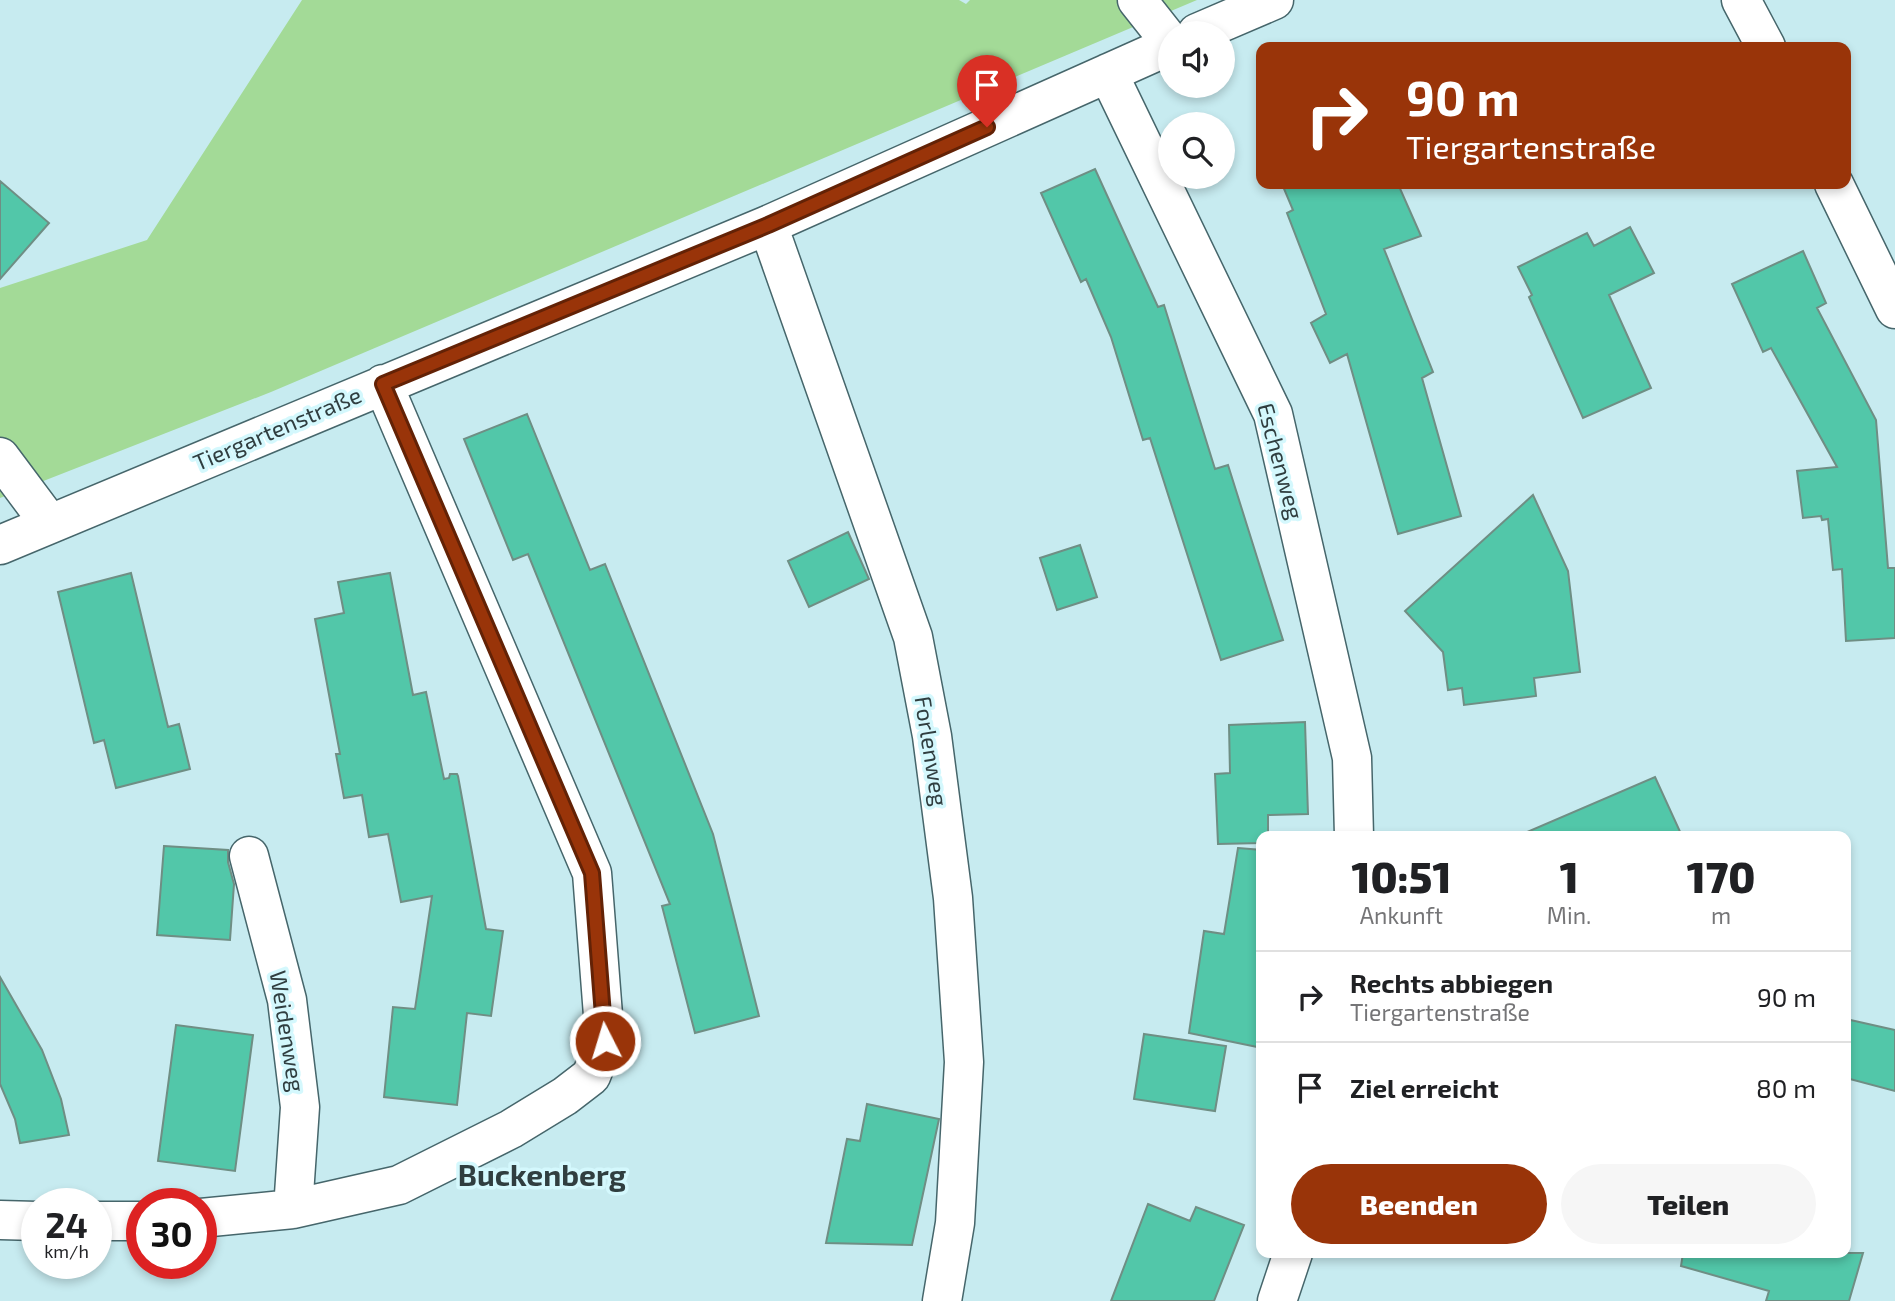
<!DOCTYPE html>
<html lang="de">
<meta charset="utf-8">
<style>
body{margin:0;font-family:"Exo 2",sans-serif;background:#f6f6f6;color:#202124;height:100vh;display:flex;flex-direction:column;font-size:26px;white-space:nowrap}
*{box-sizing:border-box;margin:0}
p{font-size:23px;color:#757577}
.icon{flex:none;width:38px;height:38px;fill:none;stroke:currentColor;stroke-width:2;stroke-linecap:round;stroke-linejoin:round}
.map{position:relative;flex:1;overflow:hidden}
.drawer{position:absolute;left:1256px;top:831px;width:595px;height:427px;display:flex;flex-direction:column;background:#fff;border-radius:14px;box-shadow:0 4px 10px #0003}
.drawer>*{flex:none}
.hud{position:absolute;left:1256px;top:42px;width:595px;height:147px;border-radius:14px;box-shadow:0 4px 10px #0003;background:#993409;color:#fff;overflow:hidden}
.buttons{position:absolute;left:1158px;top:21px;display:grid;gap:14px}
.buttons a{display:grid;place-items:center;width:77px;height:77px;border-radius:50%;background:#fff;box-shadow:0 4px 10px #0003;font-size:35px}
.speed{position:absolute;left:21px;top:1188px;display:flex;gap:14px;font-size:35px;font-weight:700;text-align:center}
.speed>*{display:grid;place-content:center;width:91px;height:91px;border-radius:50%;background:#fff;box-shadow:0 4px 10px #0003;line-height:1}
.speed small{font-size:18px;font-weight:400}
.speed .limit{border:10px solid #d22;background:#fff;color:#111}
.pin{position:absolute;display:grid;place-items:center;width:60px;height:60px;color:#fff;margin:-72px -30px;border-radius:50% 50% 50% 0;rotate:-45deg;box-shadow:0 0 7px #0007}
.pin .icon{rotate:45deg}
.me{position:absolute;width:77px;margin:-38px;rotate:355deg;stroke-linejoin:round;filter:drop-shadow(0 0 5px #0008)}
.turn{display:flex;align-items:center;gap:24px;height:147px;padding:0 35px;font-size:32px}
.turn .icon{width:91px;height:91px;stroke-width:2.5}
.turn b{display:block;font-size:49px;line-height:60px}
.eta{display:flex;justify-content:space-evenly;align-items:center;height:119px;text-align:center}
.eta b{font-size:42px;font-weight:800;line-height:49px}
.action{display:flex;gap:14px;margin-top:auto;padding:14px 35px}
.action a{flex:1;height:80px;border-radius:42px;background:#993409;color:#fff;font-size:28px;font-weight:800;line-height:80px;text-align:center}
.action a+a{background:#f6f6f6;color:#202124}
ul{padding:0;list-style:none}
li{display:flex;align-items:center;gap:21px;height:91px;padding:0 35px;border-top:2px solid #e0e0e0}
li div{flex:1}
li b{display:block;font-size:26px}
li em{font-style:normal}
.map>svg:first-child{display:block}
</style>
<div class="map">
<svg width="1895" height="1301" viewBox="0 0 1895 1301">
<rect width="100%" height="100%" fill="#c7ebf0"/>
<path fill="#a3da97" d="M 302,0 L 959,0 L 966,4 L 970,0 L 1197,0 L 271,392 L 0,498 L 0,288 L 147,240 Z"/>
<path fill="#52c7a9" stroke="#6f8e84" stroke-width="2" d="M 1095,169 L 1158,307 L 1164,305 L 1215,469 L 1228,465 L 1283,640 L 1221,660 L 1150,438 L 1143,440 L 1111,337 L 1086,279 L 1081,282 L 1041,193 Z
M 0,181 L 49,223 L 0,279 Z
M 1282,184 L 1398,184 L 1421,236 L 1384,249 L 1433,372 L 1422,378 L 1461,516 L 1398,534 L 1347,354 L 1330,363 L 1311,323 L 1326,314 L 1287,213 L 1293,210 Z
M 1630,227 L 1654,273 L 1609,295 L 1651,388 L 1583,418 L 1529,297 L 1532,295 L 1518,267 L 1587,233 L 1594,246 Z
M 1803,251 L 1826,303 L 1817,308 L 1876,420 L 1888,568 L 1895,568 L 1895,638 L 1846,641 L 1842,569 L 1833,570 L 1828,519 L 1822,520 L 1821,516 L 1803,518 L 1797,471 L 1837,467 L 1771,348 L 1763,352 L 1732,284 Z
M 527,414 L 590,570 L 605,564 L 713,834 L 759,1016 L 695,1033 L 662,906 L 670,904 L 528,554 L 513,560 L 464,439 Z
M 1533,495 L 1568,571 L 1580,672 L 1534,678 L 1536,696 L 1464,705 L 1462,688 L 1448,690 L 1443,652 L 1405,611 Z
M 848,532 L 869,579 L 809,607 L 788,561 Z
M 1080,545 L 1097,597 L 1057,610 L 1040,558 Z
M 131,573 L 168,727 L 179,724 L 190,769 L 116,788 L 104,740 L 94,743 L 58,592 Z
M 390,573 L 413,695 L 426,692 L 444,779 L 449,778 L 450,774 L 457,774 L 458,776 L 486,929 L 503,931 L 491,1016 L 467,1013 L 457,1105 L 384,1097 L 393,1007 L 415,1009 L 432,896 L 401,902 L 388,834 L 369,837 L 362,795 L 344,798 L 336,754 L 340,754 L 315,619 L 344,613 L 338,582 Z
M 1305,722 L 1308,814 L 1268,815 L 1268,836 L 1262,836 L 1262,843 L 1218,844 L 1215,774 L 1230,773 L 1229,725 Z
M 1655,777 L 1682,836 L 1518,836 Z
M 164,846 L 228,850 L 228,862 L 234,884 L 230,940 L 157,935 Z
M 1238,848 L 1262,850 L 1262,1048 L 1189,1033 L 1204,931 L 1224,934 Z
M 0,977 L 42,1050 L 61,1099 L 69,1135 L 20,1143 L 15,1119 L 0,1084 Z
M 1846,1019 L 1895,1030 L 1895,1091 L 1846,1078 Z
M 176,1025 L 253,1035 L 235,1171 L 158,1161 Z
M 1144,1034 L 1226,1046 L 1215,1111 L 1134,1099 Z
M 867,1104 L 939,1119 L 912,1245 L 826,1243 L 847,1139 L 860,1141 Z
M 1148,1204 L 1190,1221 L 1196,1207 L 1244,1225 L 1214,1301 L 1111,1301 Z
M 1683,1253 L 1863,1253 L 1849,1301 L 1766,1301 L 1769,1291 L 1681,1266 Z"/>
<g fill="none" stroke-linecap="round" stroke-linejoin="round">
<g stroke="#46666b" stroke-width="41">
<path id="minor" d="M 1137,0 L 1171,43
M 1741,0 L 1766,47
M 1197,33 L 1274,0
M 1108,73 L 1273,414 L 1352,758 L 1354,836
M 1834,184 L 1895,309
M 768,225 L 913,637 L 932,736 L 953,898 L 964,1062 L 955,1223 L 942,1301
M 0,457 L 50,524
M 0,545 L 768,225 L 1171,45
M 249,856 L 287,1000 L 300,1107 L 293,1209
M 201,1218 L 293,1209 L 399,1185 L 511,1129 L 565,1096 L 591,1076 L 605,1041 L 592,873 L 383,384
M 0,1220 L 37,1221
M 96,1221 L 142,1221
M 1277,1301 L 1293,1253"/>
</g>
<use href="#minor" stroke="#fff" stroke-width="38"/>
</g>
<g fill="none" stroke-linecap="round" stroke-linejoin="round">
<g stroke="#632206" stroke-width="18">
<path id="route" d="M 605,1041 L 592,873 L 383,384 L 768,225 L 987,127"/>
</g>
<use href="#route" stroke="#993409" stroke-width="12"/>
</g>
<g text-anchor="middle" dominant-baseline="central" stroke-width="7" stroke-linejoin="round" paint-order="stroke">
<g font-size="23" fill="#303e40" stroke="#d4f8fd">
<text transform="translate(277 428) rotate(-23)">Tiergartenstraße</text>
<text transform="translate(1281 461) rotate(75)">Eschenweg</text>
<text transform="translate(932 751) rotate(81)">Forlenweg</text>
<text transform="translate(288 1031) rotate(81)">Weidenweg</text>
</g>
<g font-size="30" font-weight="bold" fill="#303e40" stroke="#d4f8fd">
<text x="542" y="1174">Buckenberg</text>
</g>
</g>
</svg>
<div class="buttons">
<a><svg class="icon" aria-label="sound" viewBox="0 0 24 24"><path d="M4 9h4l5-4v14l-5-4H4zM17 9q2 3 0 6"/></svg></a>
<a><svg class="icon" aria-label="search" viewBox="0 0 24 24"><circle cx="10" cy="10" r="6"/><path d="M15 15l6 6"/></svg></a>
</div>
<div class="speed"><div>24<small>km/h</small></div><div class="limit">30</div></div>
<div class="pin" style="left:987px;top:127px;background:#d93025"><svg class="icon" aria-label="arrive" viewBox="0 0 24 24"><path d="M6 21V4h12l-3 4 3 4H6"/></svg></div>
<svg class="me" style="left:605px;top:1041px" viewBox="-20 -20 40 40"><circle r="17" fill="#993409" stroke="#fff" stroke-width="3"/><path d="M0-11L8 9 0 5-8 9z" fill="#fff"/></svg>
<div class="hud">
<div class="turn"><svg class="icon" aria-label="right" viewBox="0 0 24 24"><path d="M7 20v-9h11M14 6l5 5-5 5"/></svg><div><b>90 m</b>Tiergartenstraße</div></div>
</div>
<section class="drawer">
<div class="eta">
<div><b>10:51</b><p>Ankunft</p></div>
<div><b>1</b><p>Min.</p></div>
<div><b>170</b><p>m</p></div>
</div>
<ul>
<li><svg class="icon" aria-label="right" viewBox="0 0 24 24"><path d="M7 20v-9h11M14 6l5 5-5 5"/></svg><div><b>Rechts abbiegen</b><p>Tiergartenstraße</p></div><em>90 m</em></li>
<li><svg class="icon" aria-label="arrive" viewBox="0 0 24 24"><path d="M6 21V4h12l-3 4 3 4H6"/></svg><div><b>Ziel erreicht</b></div><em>80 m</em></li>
</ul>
<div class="action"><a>Beenden</a><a>Teilen</a></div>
</section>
</div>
